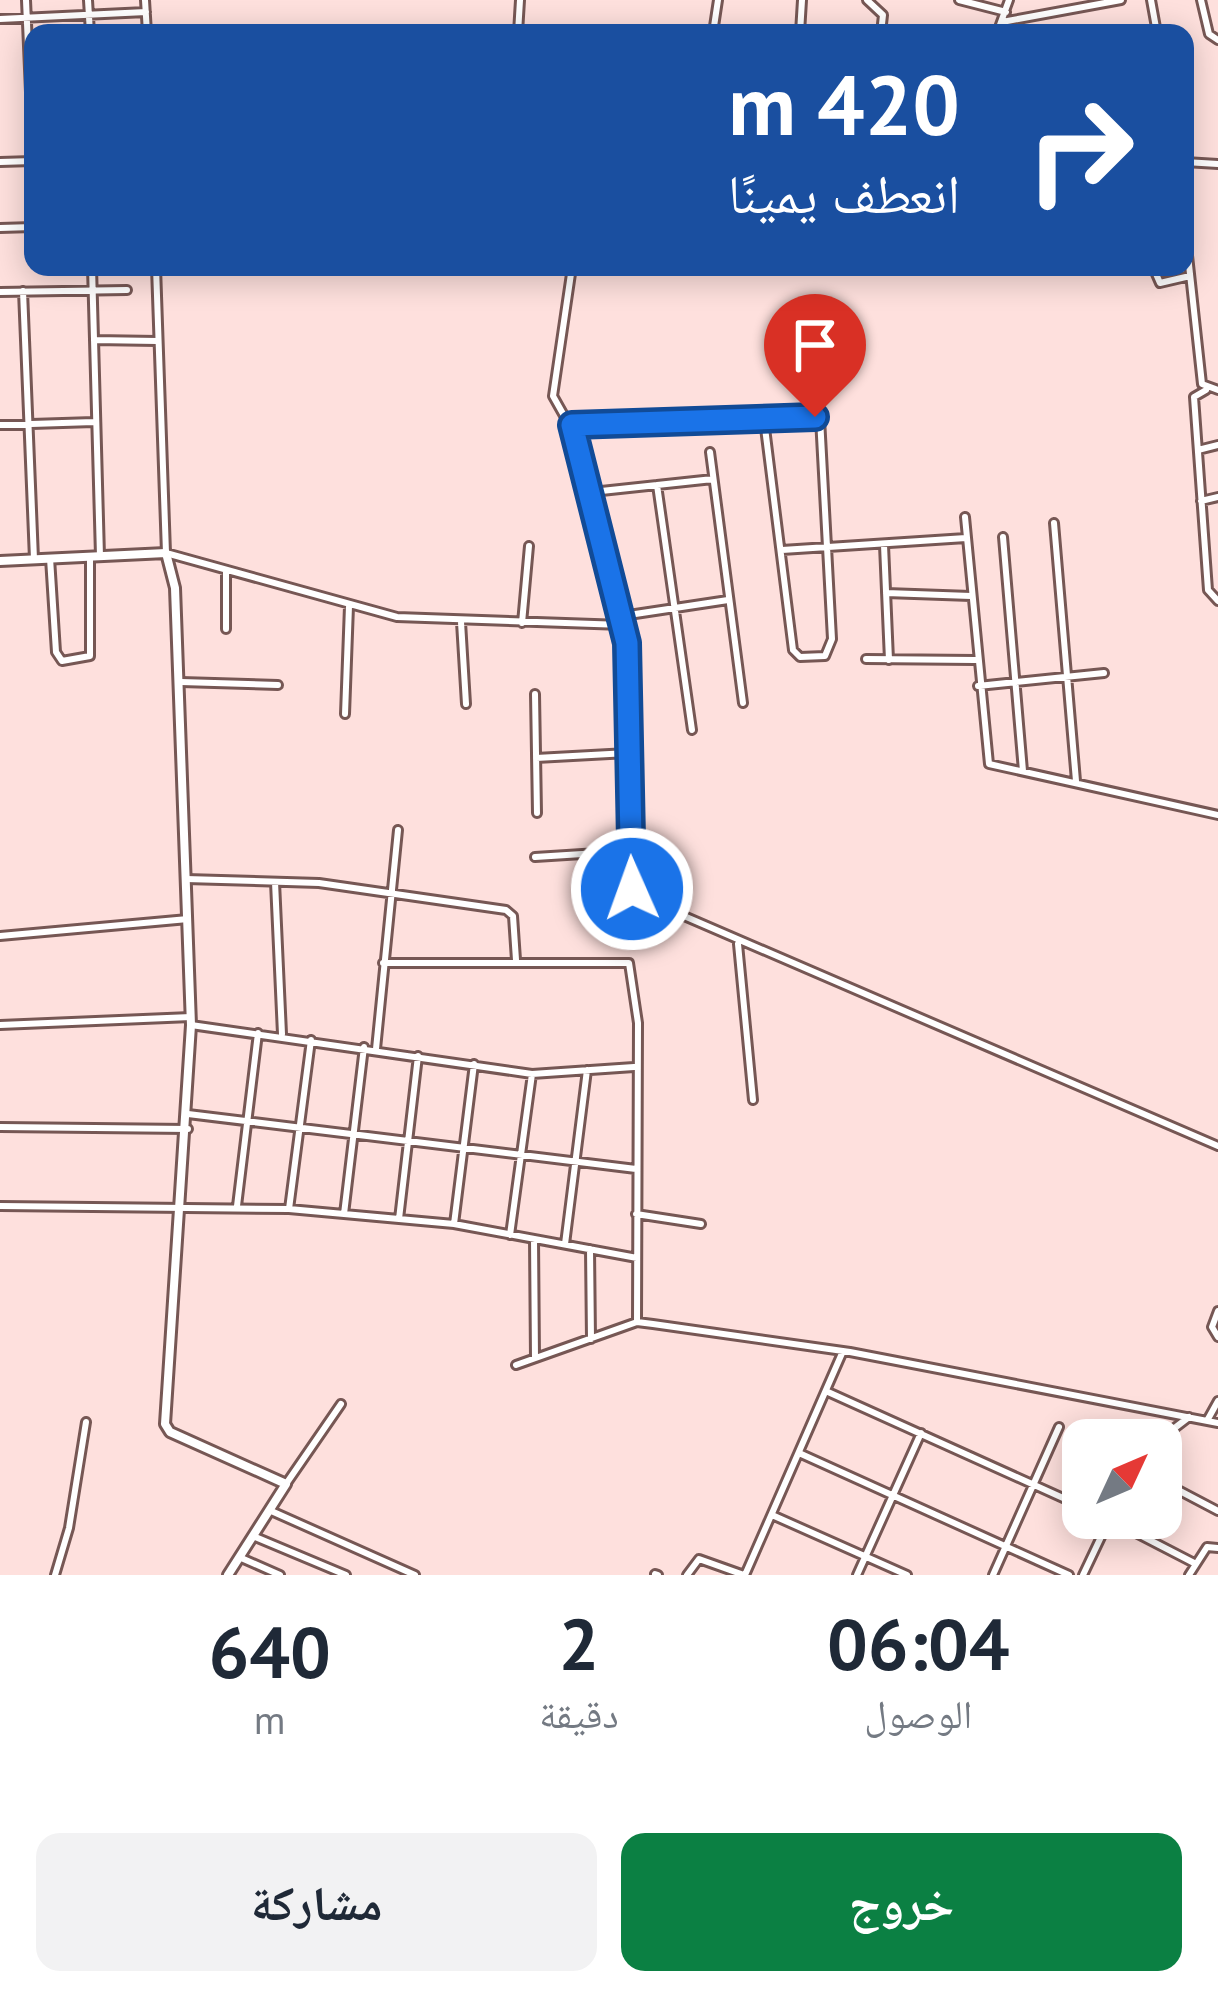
<!DOCTYPE html>
<html lang="ar">
<meta charset="utf-8">
<style>
body{margin:0;font-family:"PT Sans","Noto Naskh Arabic",sans-serif;background:#f2f2f3;color:#1f2937;direction:rtl;height:100vh;display:flex;flex-direction:column;font-size:45px;white-space:nowrap}
*{box-sizing:border-box;margin:0}
p{font-size:39px;color:#747a83}
.icon{flex:none;width:66px;height:66px;fill:none;stroke:currentColor;stroke-width:2;stroke-linecap:round;stroke-linejoin:round}
.map{position:relative;height:1575px;overflow:hidden;direction:ltr}
.side{display:flex;flex-direction:column;background:#fff;flex:1}
.side>*{flex:none}
.guide{position:absolute;left:24px;top:24px;width:1170px;height:252px;border-radius:24px;box-shadow:0 6px 30px #0003;direction:rtl;background:#1a4fa0;color:#fff;overflow:hidden}
.needle{width:78px;rotate:46deg}
.controls{position:absolute;left:1062px;top:1419px;display:grid;gap:24px}
.controls a{display:grid;place-items:center;width:120px;height:120px;border-radius:24px;background:#fff;box-shadow:0 6px 30px #0003;font-size:60px}
.pin{position:absolute;display:grid;place-items:center;width:102px;height:102px;color:#fff;margin:-123px -51px;border-radius:50% 50% 50% 0;rotate:-45deg;box-shadow:0 0 12px #0007}
.pin .icon{rotate:45deg}
.me{position:absolute;width:132px;margin:-66px;rotate:358deg;stroke-linejoin:round;filter:drop-shadow(0 0 9px #0008)}
.turn{display:flex;align-items:center;gap:42px;height:252px;padding:0 36px;font-size:54px}
.turn .icon{width:156px;height:156px;stroke-width:2.5}
.turn b{display:block;font-size:84px;line-height:102px}
.eta{display:flex;justify-content:space-evenly;align-items:center;height:204px;text-align:center}
.eta b{font-size:72px;font-weight:700;line-height:84px}
.action{display:flex;gap:24px;margin-top:auto;padding:24px 36px}
.action a{flex:1;height:138px;border-radius:24px;background:#0b8043;color:#fff;font-size:48px;font-weight:700;line-height:138px;text-align:center}
.action a+a{background:#f2f2f3;color:#1f2937}
.map>svg:first-child{display:block}
</style>
<div class="map">
<svg width="1218" height="1575" viewBox="0 0 1218 1575">
<rect width="100%" height="100%" fill="#fee0dd"/>
<g fill="none" stroke-linecap="round" stroke-linejoin="round">
<g stroke="#765754" stroke-width="12">
<path id="minor" d="M 26,0 L 33,161
M 88,0 L 90,33
M 145,0 L 147,33
M 867,0 L 883,15 L 881,33
M 959,0 L 1006,12
M 1151,0 L 1157,33
M 1201,0 L 1209,34 L 1218,40
M 0,19 L 146,12
M 1002,22 L 1121,0
M 518,33 L 520,0
M 713,33 L 718,0
M 800,33 L 802,0
M 997,33 L 1009,0
M 0,162 L 33,161
M 1185,162 L 1218,164
M 0,228 L 33,227
M 1185,228 L 1202,384 L 1218,390
M 92,267 L 100,556
M 156,267 L 166,553 L 397,617 L 623,625
M 572,267 L 553,396 L 580,444 L 627,643 L 633,894 L 1218,1146
M 1153,267 L 1160,283 L 1190,276
M 23,291 L 34,559
M 0,292 L 127,290
M 94,340 L 157,341
M 1206,390 L 1194,397 L 1208,590 L 1218,601
M 0,425 L 94,422
M 572,425 L 820,418 L 832,639 L 825,656 L 800,657 L 793,650 L 764,420
M 1198,450 L 1218,445
M 710,452 L 743,703
M 657,485 L 692,730
M 592,492 L 713,479
M 1201,501 L 1218,497
M 965,517 L 989,764 L 1218,815
M 1054,523 L 1076,781
M 1003,537 L 1023,771
M 884,545 L 889,660
M 782,550 L 966,538
M 50,558 L 56,652 L 62,661 L 90,656 L 90,556
M 226,572 L 226,629
M 886,593 L 971,596
M 622,616 L 728,600
M 461,622 L 466,704
M 522,623 L 529,546
M 866,659 L 975,660
M 181,682 L 278,685
M 978,686 L 1104,673
M 535,694 L 537,813
M 345,714 L 349,606
M 536,758 L 628,753
M 535,857 L 630,851
M 186,879 L 319,883 L 506,910 L 513,916 L 516,960
M 275,882 L 282,1034
M 0,936 L 188,919
M 738,944 L 753,1100
M 383,963 L 629,963 L 638,1023 L 637,1322
M 0,1025 L 191,1017
M 191,1025 L 532,1074 L 634,1067
M 376,1049 L 398,830
M 188,1114 L 636,1169
M 0,1127 L 188,1129
M 0,1206 L 289,1209 L 454,1224 L 637,1258
M 237,1206 L 258,1033
M 289,1209 L 311,1040
M 344,1214 L 364,1047
M 636,1214 L 701,1224
M 399,1219 L 418,1056
M 454,1224 L 474,1064
M 510,1235 L 532,1074
M 534,1239 L 535,1358
M 565,1244 L 587,1070
M 590,1249 L 591,1339
M 1218,1311 L 1212,1327 L 1218,1337
M 516,1365 L 637,1322 L 653,1324 L 850,1352 L 1218,1423
M 828,1392 L 1083,1507
M 1208,1419 L 1218,1401
M 1159,1440 L 1189,1417
M 799,1453 L 1069,1575
M 1161,1481 L 1218,1511
M 286,1484 L 341,1404
M 269,1510 L 415,1575
M 772,1515 L 907,1575
M 1107,1518 L 1196,1564
M 253,1536 L 346,1575
M 239,1557 L 280,1575
M 655,1574 L 658,1575
M 55,1575 L 69,1528 L 86,1422
M 687,1575 L 699,1559 L 744,1575
M 745,1575 L 843,1351
M 857,1575 L 921,1433
M 993,1575 L 1059,1427
M 1083,1575 L 1110,1518
M 1189,1575 L 1207,1547 L 1218,1548"/>
</g>
<g stroke="#765754" stroke-width="14">
<path id="tertiary" d="M 0,561 L 166,553 L 175,588 L 191,1025 L 165,1424 L 170,1432 L 286,1484 L 228,1575"/>
</g>
<use href="#minor" stroke="#fff" stroke-width="6"/>
<use href="#tertiary" stroke="#fff" stroke-width="8"/>
</g>
<g fill="none" stroke-linecap="round" stroke-linejoin="round">
<g stroke="#114b97" stroke-width="30">
<path id="route" d="M 632,889 L 627,643 L 572,425 L 815,417"/>
</g>
<use href="#route" stroke="#1a73e8" stroke-width="21"/>
</g>
</svg>
<div class="controls">
<a><svg class="needle" viewBox="-14 -14 28 28"><path d="M0-13l5 13h-10z" fill="#e53935"/><path d="M0 13l5-13h-10z" fill="#747a83"/></svg></a>
</div>
<div class="pin" style="left:815px;top:417px;background:#d93025"><svg class="icon" aria-label="arrive" viewBox="0 0 24 24"><path d="M6 21V4h12l-3 4 3 4H6"/></svg></div>
<svg class="me" style="left:632px;top:889px" viewBox="-20 -20 40 40"><circle r="17" fill="#1a73e8" stroke="#fff" stroke-width="3"/><path d="M0-11L8 9 0 5-8 9z" fill="#fff"/></svg>
<div class="guide">
<div class="turn"><svg class="icon" aria-label="right" viewBox="0 0 24 24"><path d="M7 20v-9h11M14 6l5 5-5 5"/></svg><div><b>420 m</b>انعطف يمينًا</div></div>
</div>
</div>
<section class="side">
<div class="eta">
<div><b>06:04</b><p>الوصول</p></div>
<div><b>2</b><p>دقيقة</p></div>
<div><b>640</b><p>m</p></div>
</div>
<div class="action"><a>خروج</a><a>مشاركة</a></div>
</section>
